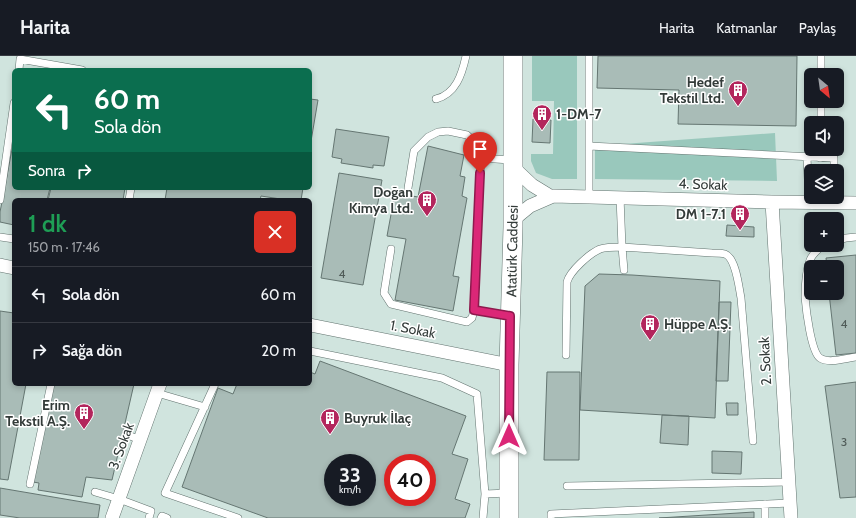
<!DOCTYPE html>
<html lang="tr">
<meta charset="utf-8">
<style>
body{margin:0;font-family:Cabin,sans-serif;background:#20242c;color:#f1f3f6;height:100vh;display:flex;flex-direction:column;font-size:15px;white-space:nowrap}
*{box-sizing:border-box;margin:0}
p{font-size:13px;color:#9ea1a6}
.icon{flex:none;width:22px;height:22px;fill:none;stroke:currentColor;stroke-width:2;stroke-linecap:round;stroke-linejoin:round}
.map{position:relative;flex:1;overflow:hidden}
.sheet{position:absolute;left:12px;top:142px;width:300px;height:188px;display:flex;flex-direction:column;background:#171b24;border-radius:6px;box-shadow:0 2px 6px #0003}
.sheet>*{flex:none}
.top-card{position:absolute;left:12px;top:12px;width:300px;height:122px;border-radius:6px;box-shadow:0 2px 6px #0003;background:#0b6e4f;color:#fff;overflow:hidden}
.needle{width:26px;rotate:151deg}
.controls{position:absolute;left:804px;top:12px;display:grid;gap:8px}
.controls a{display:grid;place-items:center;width:40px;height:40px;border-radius:6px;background:#171b24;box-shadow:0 2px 6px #0003;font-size:20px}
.speed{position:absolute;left:324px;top:398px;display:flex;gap:8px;font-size:20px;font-weight:700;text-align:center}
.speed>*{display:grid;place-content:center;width:52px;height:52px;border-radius:50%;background:#171b24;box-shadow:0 2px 6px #0003;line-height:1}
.speed small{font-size:10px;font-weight:400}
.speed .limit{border:6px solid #d22;background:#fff;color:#111}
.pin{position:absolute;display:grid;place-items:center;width:34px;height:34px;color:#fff;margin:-41px -17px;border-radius:50% 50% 50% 0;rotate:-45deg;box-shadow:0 0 4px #0007}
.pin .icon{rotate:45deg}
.me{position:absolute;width:44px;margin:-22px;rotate:0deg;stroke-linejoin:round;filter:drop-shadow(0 0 3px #0008)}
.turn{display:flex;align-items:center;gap:14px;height:84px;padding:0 16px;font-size:18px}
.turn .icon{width:52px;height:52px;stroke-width:2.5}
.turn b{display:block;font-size:28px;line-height:34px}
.then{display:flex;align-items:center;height:38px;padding:0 16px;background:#0003;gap:8px;font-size:15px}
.round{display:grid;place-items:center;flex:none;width:42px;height:42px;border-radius:6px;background:#20242c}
.headline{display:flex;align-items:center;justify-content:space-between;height:68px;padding:0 16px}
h1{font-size:24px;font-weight:600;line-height:30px;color:#1e9e55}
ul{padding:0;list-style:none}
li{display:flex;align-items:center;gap:12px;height:56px;padding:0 16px;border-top:1px solid #363941}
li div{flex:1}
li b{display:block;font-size:15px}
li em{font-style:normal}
header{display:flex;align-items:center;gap:24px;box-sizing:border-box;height:56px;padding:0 20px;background:#171b24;border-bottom:1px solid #363941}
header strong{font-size:19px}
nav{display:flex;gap:22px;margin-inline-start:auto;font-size:14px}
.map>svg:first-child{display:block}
</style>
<header>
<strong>Harita</strong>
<nav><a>Harita</a><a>Katmanlar</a><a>Paylaş</a></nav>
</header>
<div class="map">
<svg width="856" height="462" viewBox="0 0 856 462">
<rect width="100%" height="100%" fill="#d0e4de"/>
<path fill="#99c8bc" d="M 532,0 L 577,0 L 577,123 L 552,123 L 536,117 L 531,105 L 531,98 L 553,98 L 554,45 L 532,45 Z
M 775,77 L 777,125 L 595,123 L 595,90 Z"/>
<path fill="#a9bcb7" stroke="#657672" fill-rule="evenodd" d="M 598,0 L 797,0 L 796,70 L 678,68 L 679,34 L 597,32 Z
M 310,43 L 318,44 L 310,91 Z
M 533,63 L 551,64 L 550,87 L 532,86 Z
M 336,73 L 389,81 L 384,110 L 373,109 L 373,112 L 341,107 L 342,103 L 332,101 Z
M 14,83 L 14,132 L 50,132 L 47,144 L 14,144 L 14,169 L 0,166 L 0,156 Z
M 428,90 L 464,99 L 460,120 L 465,121 L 462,140 L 467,142 L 453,220 L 459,221 L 453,255 L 395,244 L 406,183 L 387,180 L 395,137 L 418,141 Z
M 339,117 L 382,124 L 363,229 L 321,222 Z
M 51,132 L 125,132 L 123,144 L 48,144 Z
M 167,132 L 303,132 L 301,144 L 287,144 L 261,140 L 260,144 L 165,144 Z
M 727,169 L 754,171 L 754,181 L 726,180 Z
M 856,199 L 856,297 L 836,299 L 829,237 L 837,237 L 837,211 L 827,211 L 826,202 Z
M 599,218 L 632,219 L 720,225 L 715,362 L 580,354 L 585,230 Z
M 719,246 L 731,246 L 728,325 L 716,325 Z
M 0,255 L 14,257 L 14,328 L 26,328 L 8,424 L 0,423 Z
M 320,305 L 466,360 L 452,398 L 468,403 L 455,443 L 470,448 L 465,462 L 268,462 L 182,431 L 218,332 L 233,338 L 237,328 L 310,328 L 310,316 L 315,318 ZM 333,407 L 367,407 L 367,441 L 333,441 ZM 393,407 L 427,407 L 427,441 L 393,441 Z
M 547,316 L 580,316 L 579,404 L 544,404 Z
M 856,326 L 856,441 L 840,442 L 825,330 Z
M 54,328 L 134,328 L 112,424 L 86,421 L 82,441 L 38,434 L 39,427 L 33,426 Z
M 726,347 L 738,347 L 738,359 L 727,359 Z
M 662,359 L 689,360 L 688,389 L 660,387 Z
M 712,395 L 742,396 L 741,418 L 712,417 Z
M 0,432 L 100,449 L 98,462 L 20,462 L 0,459 Z
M 754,456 L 754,462 L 659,462 Z"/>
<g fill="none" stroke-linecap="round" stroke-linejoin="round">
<g stroke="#62736f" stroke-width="8">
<path id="lane" d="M 19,14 L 20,3 L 82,14
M 821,19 L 821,0
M 436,43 C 456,38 462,18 466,0
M 821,67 L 821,45
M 589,90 L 834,102 L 834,115
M 807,101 L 809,146
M 481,102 L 511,104
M 820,102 L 820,93
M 589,140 L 589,0
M 0,144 L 14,47
M 129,144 L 131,132
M 0,181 L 14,183
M 837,184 L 846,182 L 856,181
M 824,189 C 818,193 813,197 810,204 C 806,215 805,229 805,241 C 806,253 811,296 820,302 C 829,308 846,302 856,301
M 391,193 L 384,237 L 391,248 L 467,266 L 472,262 L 474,254 L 481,102 L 476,87 L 467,79 L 448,75 L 438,76 L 428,81 L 414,95 L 408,132
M 624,214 L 622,191 L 712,197 C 716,197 722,197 725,198 C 736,202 739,232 741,242 L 753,385
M 474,254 L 510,260
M 310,295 L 442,322 L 477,338 L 485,438 L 483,462
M 566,299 L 567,226 C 570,215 589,198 600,193 C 606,191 615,191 622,191 L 620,141
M 215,328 L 165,437 L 238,462
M 157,337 L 205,351
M 128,379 L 140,384
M 30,428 L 51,328
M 567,430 L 788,426
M 95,436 L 119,443 L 151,455 L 149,462
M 485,438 L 509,437
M 765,448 L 765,462
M 161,462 L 162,460 L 167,462
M 551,462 L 551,458 L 790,447"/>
</g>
<g stroke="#62736f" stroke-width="14">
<path id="street" d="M 514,112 L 532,129 L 550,140
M 772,146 L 791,462
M 513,164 L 530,150 L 553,140 L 772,146 L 856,147
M 0,209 L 14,212
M 310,269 L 509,309
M 112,462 L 160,328"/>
</g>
<g stroke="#62736f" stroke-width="20">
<path id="secondary" d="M 509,462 L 509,309 L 513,171 L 513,0"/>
</g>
<use href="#lane" stroke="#fff" stroke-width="7"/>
<use href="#street" stroke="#fff" stroke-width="13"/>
<use href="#secondary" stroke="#fff" stroke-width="19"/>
</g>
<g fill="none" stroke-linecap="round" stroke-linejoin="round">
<g stroke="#8e194d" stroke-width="10">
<path id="route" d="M 480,117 L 474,254 L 510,260 L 509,380"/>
</g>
<use href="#route" stroke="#db2777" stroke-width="7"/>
</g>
<defs>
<g id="building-pin" transform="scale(1)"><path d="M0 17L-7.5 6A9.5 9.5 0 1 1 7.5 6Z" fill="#b3255c" stroke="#fff"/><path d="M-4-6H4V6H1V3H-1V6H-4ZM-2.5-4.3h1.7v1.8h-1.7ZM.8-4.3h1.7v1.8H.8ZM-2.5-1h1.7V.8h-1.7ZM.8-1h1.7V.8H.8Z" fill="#fff"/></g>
</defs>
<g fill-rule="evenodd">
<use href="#building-pin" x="738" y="34"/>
<use href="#building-pin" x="542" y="58"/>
<use href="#building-pin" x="427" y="144"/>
<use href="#building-pin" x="740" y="158"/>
<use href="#building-pin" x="650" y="268"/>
<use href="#building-pin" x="84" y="357"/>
<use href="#building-pin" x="330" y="362"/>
</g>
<g text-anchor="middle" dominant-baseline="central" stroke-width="3" stroke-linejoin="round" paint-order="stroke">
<g font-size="12" fill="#505b58">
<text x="342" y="217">4</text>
<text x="844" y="267">4</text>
<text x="844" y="385">3</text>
</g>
<g font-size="14" font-weight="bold" fill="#333b39" stroke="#fff" text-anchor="end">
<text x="724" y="26">Hedef<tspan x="724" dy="16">Tekstil Ltd.</tspan></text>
<text x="556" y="58" text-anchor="start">1-DM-7</text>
<text x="413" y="136">Doğan<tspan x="413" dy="16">Kimya Ltd.</tspan></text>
<text x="726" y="158">DM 1-7.1</text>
<text x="664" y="268" text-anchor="start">Hüppe A.Ş.</text>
<text x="70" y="349">Erim<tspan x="70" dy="16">Tekstil A.Ş.</tspan></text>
<text x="344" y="362" text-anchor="start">Buyruk İlaç</text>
</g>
<g font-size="14" fill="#333b39" stroke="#fff">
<text transform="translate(703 128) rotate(2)">4. Sokak</text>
<text transform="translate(512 195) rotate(-89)">Atatürk Caddesi</text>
<text transform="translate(413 273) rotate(11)">1. Sokak</text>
<text transform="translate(765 305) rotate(-93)">2. Sokak</text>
<text transform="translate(121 390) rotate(-70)">3. Sokak</text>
</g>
</g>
</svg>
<div class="controls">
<a><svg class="needle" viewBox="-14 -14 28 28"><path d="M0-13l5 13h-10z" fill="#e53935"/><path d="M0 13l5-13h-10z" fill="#9ea1a6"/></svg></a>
<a><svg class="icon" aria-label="sound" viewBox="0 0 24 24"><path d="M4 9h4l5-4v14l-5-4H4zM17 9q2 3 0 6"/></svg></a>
<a><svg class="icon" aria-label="layers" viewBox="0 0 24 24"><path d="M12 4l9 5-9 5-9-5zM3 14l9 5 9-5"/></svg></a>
<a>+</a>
<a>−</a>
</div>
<div class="speed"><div>33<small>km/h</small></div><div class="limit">40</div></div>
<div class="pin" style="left:480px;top:117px;background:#d93025"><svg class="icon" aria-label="arrive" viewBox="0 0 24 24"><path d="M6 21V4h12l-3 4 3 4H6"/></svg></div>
<svg class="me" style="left:509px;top:380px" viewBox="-20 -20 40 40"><path d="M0-17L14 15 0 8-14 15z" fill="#db2777" stroke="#fff" stroke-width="4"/></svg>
<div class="top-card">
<div class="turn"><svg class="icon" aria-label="left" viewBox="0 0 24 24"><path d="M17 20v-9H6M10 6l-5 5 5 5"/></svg><div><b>60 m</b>Sola dön</div></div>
<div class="then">Sonra<svg class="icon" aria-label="right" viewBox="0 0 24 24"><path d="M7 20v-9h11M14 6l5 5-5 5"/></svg></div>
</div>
<section class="sheet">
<div class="headline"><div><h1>1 dk</h1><p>150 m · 17:46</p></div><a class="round" style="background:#d93025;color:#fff"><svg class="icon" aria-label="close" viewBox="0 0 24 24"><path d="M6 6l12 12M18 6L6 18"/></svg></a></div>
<ul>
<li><svg class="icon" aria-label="left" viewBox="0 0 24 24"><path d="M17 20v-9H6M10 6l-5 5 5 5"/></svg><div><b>Sola dön</b></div><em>60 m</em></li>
<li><svg class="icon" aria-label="right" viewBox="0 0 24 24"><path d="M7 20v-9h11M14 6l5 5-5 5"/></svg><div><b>Sağa dön</b></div><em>20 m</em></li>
</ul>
</section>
</div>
